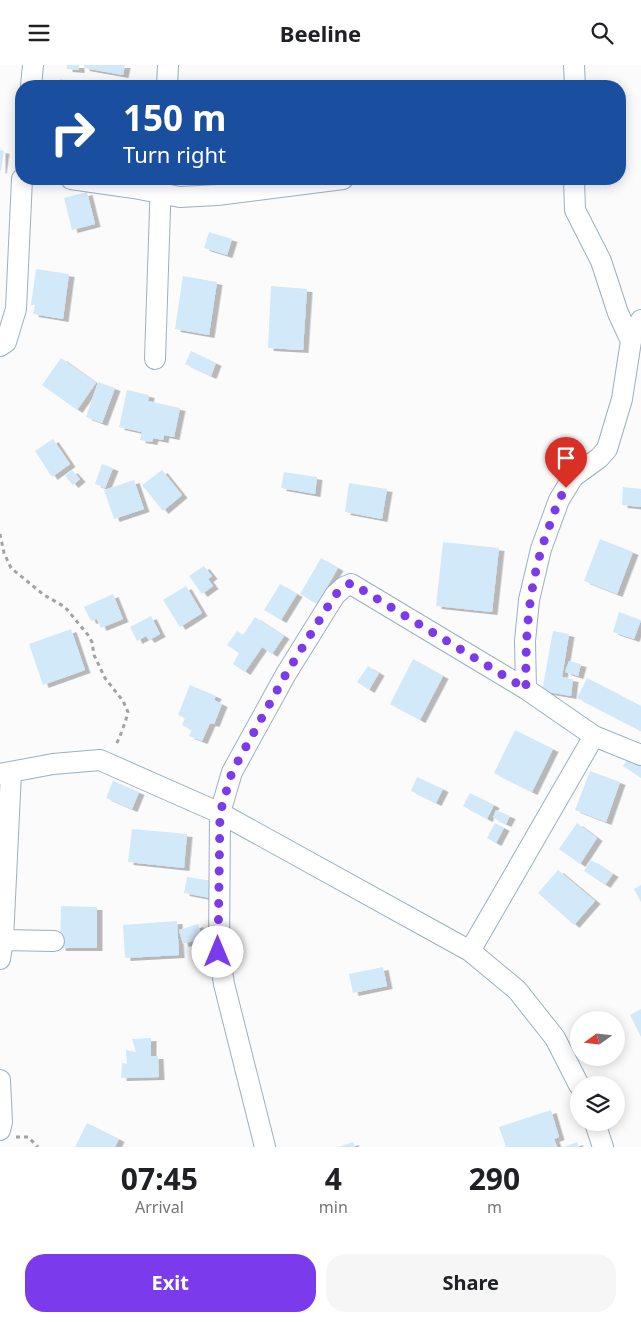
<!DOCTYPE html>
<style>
body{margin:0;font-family:"Noto Sans",sans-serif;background:#f6f6f6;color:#202124;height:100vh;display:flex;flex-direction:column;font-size:19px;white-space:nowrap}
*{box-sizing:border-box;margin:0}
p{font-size:16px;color:#757577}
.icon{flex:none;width:28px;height:28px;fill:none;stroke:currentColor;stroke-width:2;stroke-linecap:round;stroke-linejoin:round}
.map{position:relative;height:1082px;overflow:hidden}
.details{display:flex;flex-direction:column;background:#fff;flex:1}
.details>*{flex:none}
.top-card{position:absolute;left:15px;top:15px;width:611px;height:105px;border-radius:20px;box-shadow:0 2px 12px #0003;background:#1a4fa0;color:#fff;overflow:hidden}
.needle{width:32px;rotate:255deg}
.fabs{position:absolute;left:570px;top:946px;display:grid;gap:10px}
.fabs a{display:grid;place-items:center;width:55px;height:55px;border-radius:50%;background:#fff;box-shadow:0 2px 12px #0003;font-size:25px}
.pin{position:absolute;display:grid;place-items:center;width:42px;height:42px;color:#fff;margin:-51px -21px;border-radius:50% 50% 50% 0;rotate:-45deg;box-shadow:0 0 5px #0007}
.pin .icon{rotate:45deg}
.me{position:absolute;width:55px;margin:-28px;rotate:0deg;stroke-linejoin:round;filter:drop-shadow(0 0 4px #0008)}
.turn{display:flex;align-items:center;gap:18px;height:105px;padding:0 25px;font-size:22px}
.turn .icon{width:65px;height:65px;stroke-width:2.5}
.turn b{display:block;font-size:35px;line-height:42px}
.eta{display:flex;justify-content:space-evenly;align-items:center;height:85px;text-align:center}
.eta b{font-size:30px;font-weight:700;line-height:35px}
.button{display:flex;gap:10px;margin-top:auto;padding:10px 25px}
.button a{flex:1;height:58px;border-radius:20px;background:#7c3aed;color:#fff;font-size:20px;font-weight:700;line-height:58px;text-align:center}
.button a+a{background:#f6f6f6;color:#202124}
header{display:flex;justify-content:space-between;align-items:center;height:65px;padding:0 25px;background:#fff;font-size:22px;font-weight:700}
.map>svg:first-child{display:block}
</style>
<header><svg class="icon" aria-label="menu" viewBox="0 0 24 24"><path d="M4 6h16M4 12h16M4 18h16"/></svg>Beeline<svg class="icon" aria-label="search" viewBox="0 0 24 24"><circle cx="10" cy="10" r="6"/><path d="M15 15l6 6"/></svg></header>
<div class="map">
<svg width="641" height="1082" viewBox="0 0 641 1082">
<defs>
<filter id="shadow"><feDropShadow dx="5.5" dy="3" stdDeviation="0" flood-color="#0004"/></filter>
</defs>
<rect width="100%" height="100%" fill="#fbfbfb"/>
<path fill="#d2e9f9" filter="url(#shadow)" d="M 67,0 L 79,0 L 79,5 L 67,4 Z
M 84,0 L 125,0 L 123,10 L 84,3 Z
M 60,14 L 92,19 L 92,21 L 59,21 Z
M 256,15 L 268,15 L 268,21 L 256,21 Z
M 119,17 L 134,20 L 134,21 L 118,21 Z
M 0,85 L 4,86 L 1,106 L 0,105 Z
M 87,127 L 95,159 L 72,165 L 64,133 Z
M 209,167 L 232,174 L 227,190 L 204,183 Z
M 36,204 L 69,209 L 63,254 L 33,249 L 35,240 L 31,240 Z
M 183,211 L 217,217 L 209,270 L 175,264 Z
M 271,221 L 307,224 L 303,285 L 268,283 Z
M 191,286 L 216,298 L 211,311 L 185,299 Z
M 61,293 L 96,318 L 77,345 L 42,320 Z
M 98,317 L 115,323 L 102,358 L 86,352 Z
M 127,325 L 149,330 L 148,336 L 180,343 L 174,372 L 164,370 L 163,375 L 153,373 L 152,377 L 140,375 L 142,367 L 119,362 Z
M 53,374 L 70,399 L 52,412 L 35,386 Z
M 102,399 L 113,403 L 105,423 L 95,419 Z
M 72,405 L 80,414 L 73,420 L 65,411 Z
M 162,405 L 182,430 L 163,446 L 142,420 Z
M 284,407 L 317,412 L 315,429 L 281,423 Z
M 134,415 L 144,444 L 114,454 L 104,425 Z
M 349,418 L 387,424 L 382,454 L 345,447 Z
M 623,422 L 641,424 L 641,442 L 622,440 Z
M 600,474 L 633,487 L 617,529 L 584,516 Z
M 443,477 L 499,483 L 492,547 L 436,541 Z
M 321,493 L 338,503 L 317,539 L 300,529 Z
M 204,501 L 212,511 L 208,514 L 213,521 L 202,529 L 189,511 Z
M 280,519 L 297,529 L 281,555 L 264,545 Z
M 186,521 L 202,548 L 180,562 L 163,535 Z
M 113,529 L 123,554 L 101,563 L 97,554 L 91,556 L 84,542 Z
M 619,547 L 641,555 L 634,574 L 613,567 Z
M 151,551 L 160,569 L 149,575 L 146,571 L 137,576 L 130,562 Z
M 255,552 L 284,571 L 272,589 L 262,582 L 245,607 L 233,599 L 239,588 L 227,580 L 237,566 L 243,570 Z
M 71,564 L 85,605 L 43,620 L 29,579 Z
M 553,566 L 569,569 L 562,612 L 573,614 L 571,631 L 542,626 Z
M 413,594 L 443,611 L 420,655 L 390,639 Z
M 569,596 L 581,599 L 578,611 L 565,607 Z
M 368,601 L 379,608 L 369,625 L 357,617 Z
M 587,613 L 641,641 L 641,666 L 577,633 Z
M 190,620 L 216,631 L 214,635 L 222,639 L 214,659 L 210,658 L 202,676 L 189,671 L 192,665 L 182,660 L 185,653 L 178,650 Z
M 515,665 L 553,684 L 532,727 L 494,708 Z
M 631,689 L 641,696 L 641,713 L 623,701 Z
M 590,706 L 620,717 L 606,757 L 575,745 Z
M 417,712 L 443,724 L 436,738 L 411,726 Z
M 113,716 L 139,727 L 132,744 L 106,733 Z
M 470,728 L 494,740 L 487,754 L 463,741 Z
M 496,745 L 510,751 L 506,759 L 493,753 Z
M 495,758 L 504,763 L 496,778 L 487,773 Z
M 577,758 L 597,773 L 580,799 L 559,784 Z
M 132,764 L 187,769 L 184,803 L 128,797 Z
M 591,795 L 613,809 L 605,820 L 584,806 Z
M 558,805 L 595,836 L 574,860 L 538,828 Z
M 187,812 L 213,816 L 210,833 L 184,828 Z
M 641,820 L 641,837 L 634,824 Z
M 61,841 L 97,842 L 97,883 L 60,883 Z
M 177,856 L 179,890 L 125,893 L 123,860 Z
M 198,859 L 202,873 L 183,879 L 179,865 Z
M 383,902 L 387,921 L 353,928 L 349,909 Z
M 641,944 L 641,972 L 630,950 Z
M 151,973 L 151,991 L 158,991 L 159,1012 L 121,1013 L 122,998 L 127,999 L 126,985 L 136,987 L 132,974 Z
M 551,1045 L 559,1072 L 554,1074 L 557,1082 L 506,1082 L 499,1062 Z
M 87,1058 L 119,1074 L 115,1082 L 75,1082 Z
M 353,1077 L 355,1082 L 338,1082 Z
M 577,1077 L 579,1082 L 564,1082 Z"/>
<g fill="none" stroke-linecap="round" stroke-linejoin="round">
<g stroke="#9bb0c0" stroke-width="22">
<path id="street" d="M 574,0 L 575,21
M 31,21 L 33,0
M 167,21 L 168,0
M 71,114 L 134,123 L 180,132 L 217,130 L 343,114
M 574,114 L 575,145 L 601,196 L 618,248 L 631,276
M 0,281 L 6,277 L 16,244 L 22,114
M 155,294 L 161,114
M 526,624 L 525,576 L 529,535 L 541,484 L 559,435 L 573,412 L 599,393 L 607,384 L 622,334 L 631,276 L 641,255
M 0,709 L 53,699 L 100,695 L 220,748 L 470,886 L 517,925 L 555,973 L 579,1020
M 3,875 L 54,876
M 470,886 L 594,671
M 0,894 L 3,875 L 11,707
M 0,1015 L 2,1057 L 0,1065
M 595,1058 L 603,1082
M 265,1082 L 224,919 L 219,887 L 220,748 L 232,707 L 286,609 L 335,530 L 344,522 L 351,519 L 526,624 L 594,671 L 641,690"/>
</g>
<path stroke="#a0a3a5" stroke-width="3" stroke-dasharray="4 4" stroke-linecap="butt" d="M 0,469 L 4,488 L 11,503 L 44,530 L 65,542 L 88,570 L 92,577 L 94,590 L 105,613 L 123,636 L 128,647 C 127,653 118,678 115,681
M 16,1072 L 28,1072 L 38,1082"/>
<use href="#street" stroke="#fff" stroke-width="20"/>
</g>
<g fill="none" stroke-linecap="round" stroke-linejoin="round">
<path stroke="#7c3aed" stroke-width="9" stroke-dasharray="0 16.2" d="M 218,887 L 220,748 L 232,707 L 286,609 L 335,530 L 344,522 L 351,518 L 526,624 C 525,567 529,515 549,462 C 554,448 558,435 566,423"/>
</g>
</svg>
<div class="fabs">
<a><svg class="needle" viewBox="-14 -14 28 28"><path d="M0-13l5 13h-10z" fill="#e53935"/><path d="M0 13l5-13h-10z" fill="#757577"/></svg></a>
<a><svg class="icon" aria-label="layers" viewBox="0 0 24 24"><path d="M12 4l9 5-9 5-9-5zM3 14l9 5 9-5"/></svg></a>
</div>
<div class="pin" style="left:566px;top:423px;background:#d93025"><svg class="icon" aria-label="arrive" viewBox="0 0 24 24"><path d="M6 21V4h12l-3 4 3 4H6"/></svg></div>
<svg class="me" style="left:218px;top:887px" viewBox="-20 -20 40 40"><circle r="19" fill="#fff"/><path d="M0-13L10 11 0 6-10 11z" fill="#7c3aed"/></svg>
<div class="top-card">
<div class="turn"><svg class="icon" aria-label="right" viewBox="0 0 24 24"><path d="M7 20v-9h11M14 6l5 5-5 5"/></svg><div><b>150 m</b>Turn right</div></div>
</div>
</div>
<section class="details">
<div class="eta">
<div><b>07:45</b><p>Arrival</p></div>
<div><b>4</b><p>min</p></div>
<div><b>290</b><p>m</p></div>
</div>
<div class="button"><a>Exit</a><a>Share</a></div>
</section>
